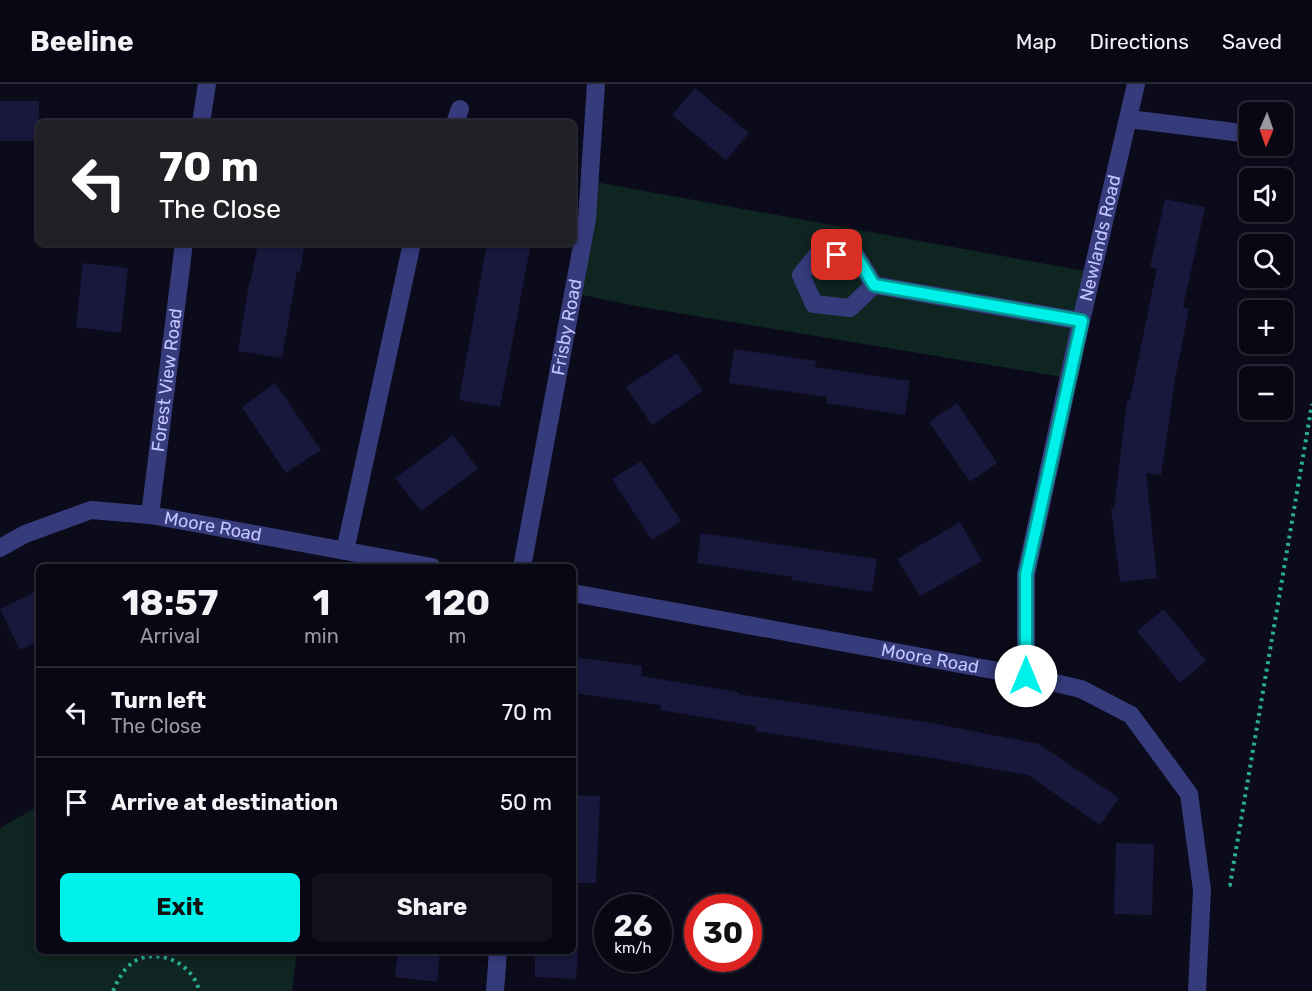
<!DOCTYPE html>
<meta charset="utf-8">
<style>
body{margin:0;font-family:Rubik,sans-serif;background:#11111d;color:#f1f3f6;height:100vh;display:flex;flex-direction:column;font-size:22px;white-space:nowrap}
*{box-sizing:border-box;margin:0}
p{font-size:20px;color:#989aa0}
.icon{flex:none;width:33px;height:33px;fill:none;stroke:currentColor;stroke-width:2;stroke-linecap:round;stroke-linejoin:round}
.map{position:relative;flex:1;overflow:hidden}
.sheet{position:absolute;left:36px;top:480px;width:540px;height:390px;display:flex;flex-direction:column;background:#080814;border-radius:9px;box-shadow:0 3px 9px #0003,0 0 0 2px #292934}
.sheet>*{flex:none}
.guide{position:absolute;left:36px;top:36px;width:540px;height:126px;border-radius:9px;box-shadow:0 3px 9px #0003,0 0 0 2px #292934;background:#202124;color:#fff;overflow:hidden}
.needle{width:39px;rotate:182deg}
.buttons{position:absolute;left:1239px;top:18px;display:grid;gap:12px}
.buttons a{display:grid;place-items:center;width:54px;height:54px;border-radius:9px;background:#080814;box-shadow:0 3px 9px #0003,0 0 0 2px #292934;font-size:30px}
.speed{position:absolute;left:594px;top:810px;display:flex;gap:12px;font-size:30px;font-weight:700;text-align:center}
.speed>*{display:grid;place-content:center;width:78px;height:78px;border-radius:50%;background:#080814;box-shadow:0 3px 9px #0003,0 0 0 2px #292934;line-height:1}
.speed small{font-size:15px;font-weight:400}
.speed .limit{border:9px solid #d22;background:#fff;color:#111}
.pin{position:absolute;display:grid;place-items:center;width:51px;height:51px;color:#fff;margin:-26px;border-radius:12px;box-shadow:0 3px 9px #0006}
.me{position:absolute;width:66px;margin:-33px;rotate:0deg;stroke-linejoin:round;filter:drop-shadow(0 0 4px #0008)}
.turn{display:flex;align-items:center;gap:21px;height:126px;padding:0 24px;font-size:27px}
.turn .icon{width:78px;height:78px;stroke-width:2.5}
.turn b{display:block;font-size:42px;line-height:51px}
.eta{display:flex;justify-content:space-evenly;align-items:center;height:102px;text-align:center}
.eta b{font-size:36px;font-weight:700;line-height:42px}
.primary-button{display:flex;gap:12px;margin-top:auto;padding:12px 24px}
.primary-button a{flex:1;height:69px;border-radius:9px;background:#00f0ea;color:#111;font-size:24px;font-weight:700;line-height:69px;text-align:center}
.primary-button a+a{background:#11111d;color:#f1f3f6}
ul{padding:0;list-style:none}
li{display:flex;align-items:center;gap:18px;height:90px;padding:0 24px;border-top:2px solid #292934}
li div{flex:1}
li b{display:block;font-size:22px}
li em{font-style:normal}
header{display:flex;align-items:center;gap:36px;box-sizing:border-box;height:84px;padding:0 30px;background:#080814;border-bottom:2px solid #292934}
header strong{font-size:28px}
nav{display:flex;gap:33px;margin-inline-start:auto;font-size:21px}
.map>svg:first-child{display:block}
</style>
<header>
<strong>Beeline</strong>
<nav><a>Map</a><a>Directions</a><a>Saved</a></nav>
</header>
<div class="map">
<svg width="1312" height="907" viewBox="0 0 1312 907">
<rect width="100%" height="100%" fill="#0b0b1b"/>
<path fill="#0e2521" d="M 590,97 L 1085,187 L 1069,294 L 636,222 L 582,211 Z
M 39,722 L 39,867 L 297,867 L 292,907 L 0,907 L 0,744 Z"/>
<path fill="#19173c" d="M 695,4 L 749,49 L 726,76 L 672,31 Z
M 0,17 L 39,17 L 39,57 L 0,57 Z
M 1165,115 L 1205,123 L 1183,223 L 1189,224 L 1175,296 L 1161,391 L 1146,389 L 1157,494 L 1120,498 L 1111,424 L 1114,424 L 1127,317 L 1130,316 L 1157,184 L 1150,183 Z
M 258,159 L 305,159 L 300,188 L 297,187 L 282,274 L 238,267 L 249,199 L 250,199 Z
M 487,159 L 531,159 L 500,323 L 459,316 Z
M 83,179 L 128,184 L 121,249 L 76,243 Z
M 734,265 L 816,277 L 815,283 L 910,297 L 905,331 L 826,319 L 827,313 L 729,299 Z
M 677,269 L 703,307 L 652,341 L 626,303 Z
M 275,299 L 321,366 L 286,389 L 242,323 Z
M 957,319 L 997,379 L 970,398 L 929,338 Z
M 453,351 L 478,385 L 421,427 L 395,394 Z
M 641,377 L 681,437 L 652,456 L 612,395 Z
M 960,438 L 982,477 L 920,512 L 897,475 Z
M 701,449 L 877,475 L 872,508 L 792,496 L 792,493 L 697,479 Z
M 39,506 L 39,557 L 20,566 L 0,525 Z
M 1164,525 L 1206,577 L 1180,599 L 1137,547 Z
M 573,573 L 642,582 L 641,592 L 738,608 L 738,610 L 932,639 L 1039,660 L 1119,714 L 1100,741 L 1028,691 L 932,674 L 755,647 L 756,642 L 660,626 L 661,621 L 573,609 Z
M 573,711 L 600,712 L 596,799 L 573,799 Z
M 1116,759 L 1154,760 L 1152,831 L 1114,830 Z
M 398,867 L 440,867 L 437,898 L 395,893 Z
M 535,867 L 578,867 L 576,895 L 535,893 Z"/>
<g fill="none" stroke-linecap="round" stroke-linejoin="round">
<path stroke="#2bad95" stroke-width="4" stroke-dasharray="3 4.5" stroke-linecap="butt" d="M 1229,801 L 1230,801 L 1312,320
M 113,907 C 119,894 125,881 139,875 C 163,865 194,882 199,907"/>
<path stroke="#353b7b" stroke-width="18" d="M 1129,35 L 1250,50
M 455,39 L 460,25
M 345,467 L 412,159
M 495,907 L 498,867"/>
<g stroke="#353b7b" stroke-width="18">
<path d="M 201,39 L 207,0"/>
<path d="M 874,201 L 857,173 L 818,170 L 801,191 L 814,220 L 850,224 L 874,201 L 1081,237"/>
<path id="s1" d="M 150,431 L 184,159"/>
<path id="s2" d="M 0,464 L 25,450 L 91,426 L 150,431 L 200,440 L 432,483"/>
<path id="s3" d="M 522,483 L 587,135 L 596,0"/>
<path id="s4" d="M 573,509 L 1026,592 L 1081,605 L 1131,631 L 1189,710 L 1202,806 L 1197,907"/>
<path id="s5" d="M 1026,592 L 1026,490 L 1081,237 L 1136,0"/>
</g>
</g>
<g fill="none" stroke-linecap="round" stroke-linejoin="round">
<g stroke="#009c98" stroke-width="15">
<path id="route" d="M 837,171 L 857,173 L 874,201 L 1082,237 L 1026,490 L 1026,592"/>
</g>
<use href="#route" stroke="#00f0ea" stroke-width="10"/>
</g>
<g text-anchor="middle" dominant-baseline="central" stroke-width="6" stroke-linejoin="round" paint-order="stroke">
<g font-size="18" fill="#c5c5ff" stroke="#0b0b1b">
<text stroke="none"><textPath href="#s5" startOffset="446">Newlands Road</textPath></text>
<text stroke="none"><textPath href="#s3" startOffset="244">Frisby Road</textPath></text>
<text stroke="none"><textPath href="#s1" startOffset="136">Forest View Road</textPath></text>
<text stroke="none"><textPath href="#s2" startOffset="222">Moore Road</textPath></text>
<text stroke="none"><textPath href="#s4" startOffset="363">Moore Road</textPath></text>
</g>
</g>
</svg>
<div class="buttons">
<a><svg class="needle" viewBox="-14 -14 28 28"><path d="M0-13l5 13h-10z" fill="#e53935"/><path d="M0 13l5-13h-10z" fill="#989aa0"/></svg></a>
<a><svg class="icon" aria-label="sound" viewBox="0 0 24 24"><path d="M4 9h4l5-4v14l-5-4H4zM17 9q2 3 0 6"/></svg></a>
<a><svg class="icon" aria-label="search" viewBox="0 0 24 24"><circle cx="10" cy="10" r="6"/><path d="M15 15l6 6"/></svg></a>
<a>+</a>
<a>−</a>
</div>
<div class="speed"><div>26<small>km/h</small></div><div class="limit">30</div></div>
<div class="pin" style="left:837px;top:171px;background:#d93025"><svg class="icon" aria-label="arrive" viewBox="0 0 24 24"><path d="M6 21V4h12l-3 4 3 4H6"/></svg></div>
<svg class="me" style="left:1026px;top:592px" viewBox="-20 -20 40 40"><circle r="19" fill="#fff"/><path d="M0-13L10 11 0 6-10 11z" fill="#00f0ea"/></svg>
<div class="guide">
<div class="turn"><svg class="icon" aria-label="left" viewBox="0 0 24 24"><path d="M17 20v-9H6M10 6l-5 5 5 5"/></svg><div><b>70 m</b>The Close</div></div>
</div>
<section class="sheet">
<div class="eta">
<div><b>18:57</b><p>Arrival</p></div>
<div><b>1</b><p>min</p></div>
<div><b>120</b><p>m</p></div>
</div>
<ul>
<li><svg class="icon" aria-label="left" viewBox="0 0 24 24"><path d="M17 20v-9H6M10 6l-5 5 5 5"/></svg><div><b>Turn left</b><p>The Close</p></div><em>70 m</em></li>
<li><svg class="icon" aria-label="arrive" viewBox="0 0 24 24"><path d="M6 21V4h12l-3 4 3 4H6"/></svg><div><b>Arrive at destination</b></div><em>50 m</em></li>
</ul>
<div class="primary-button"><a>Exit</a><a>Share</a></div>
</section>
</div>
